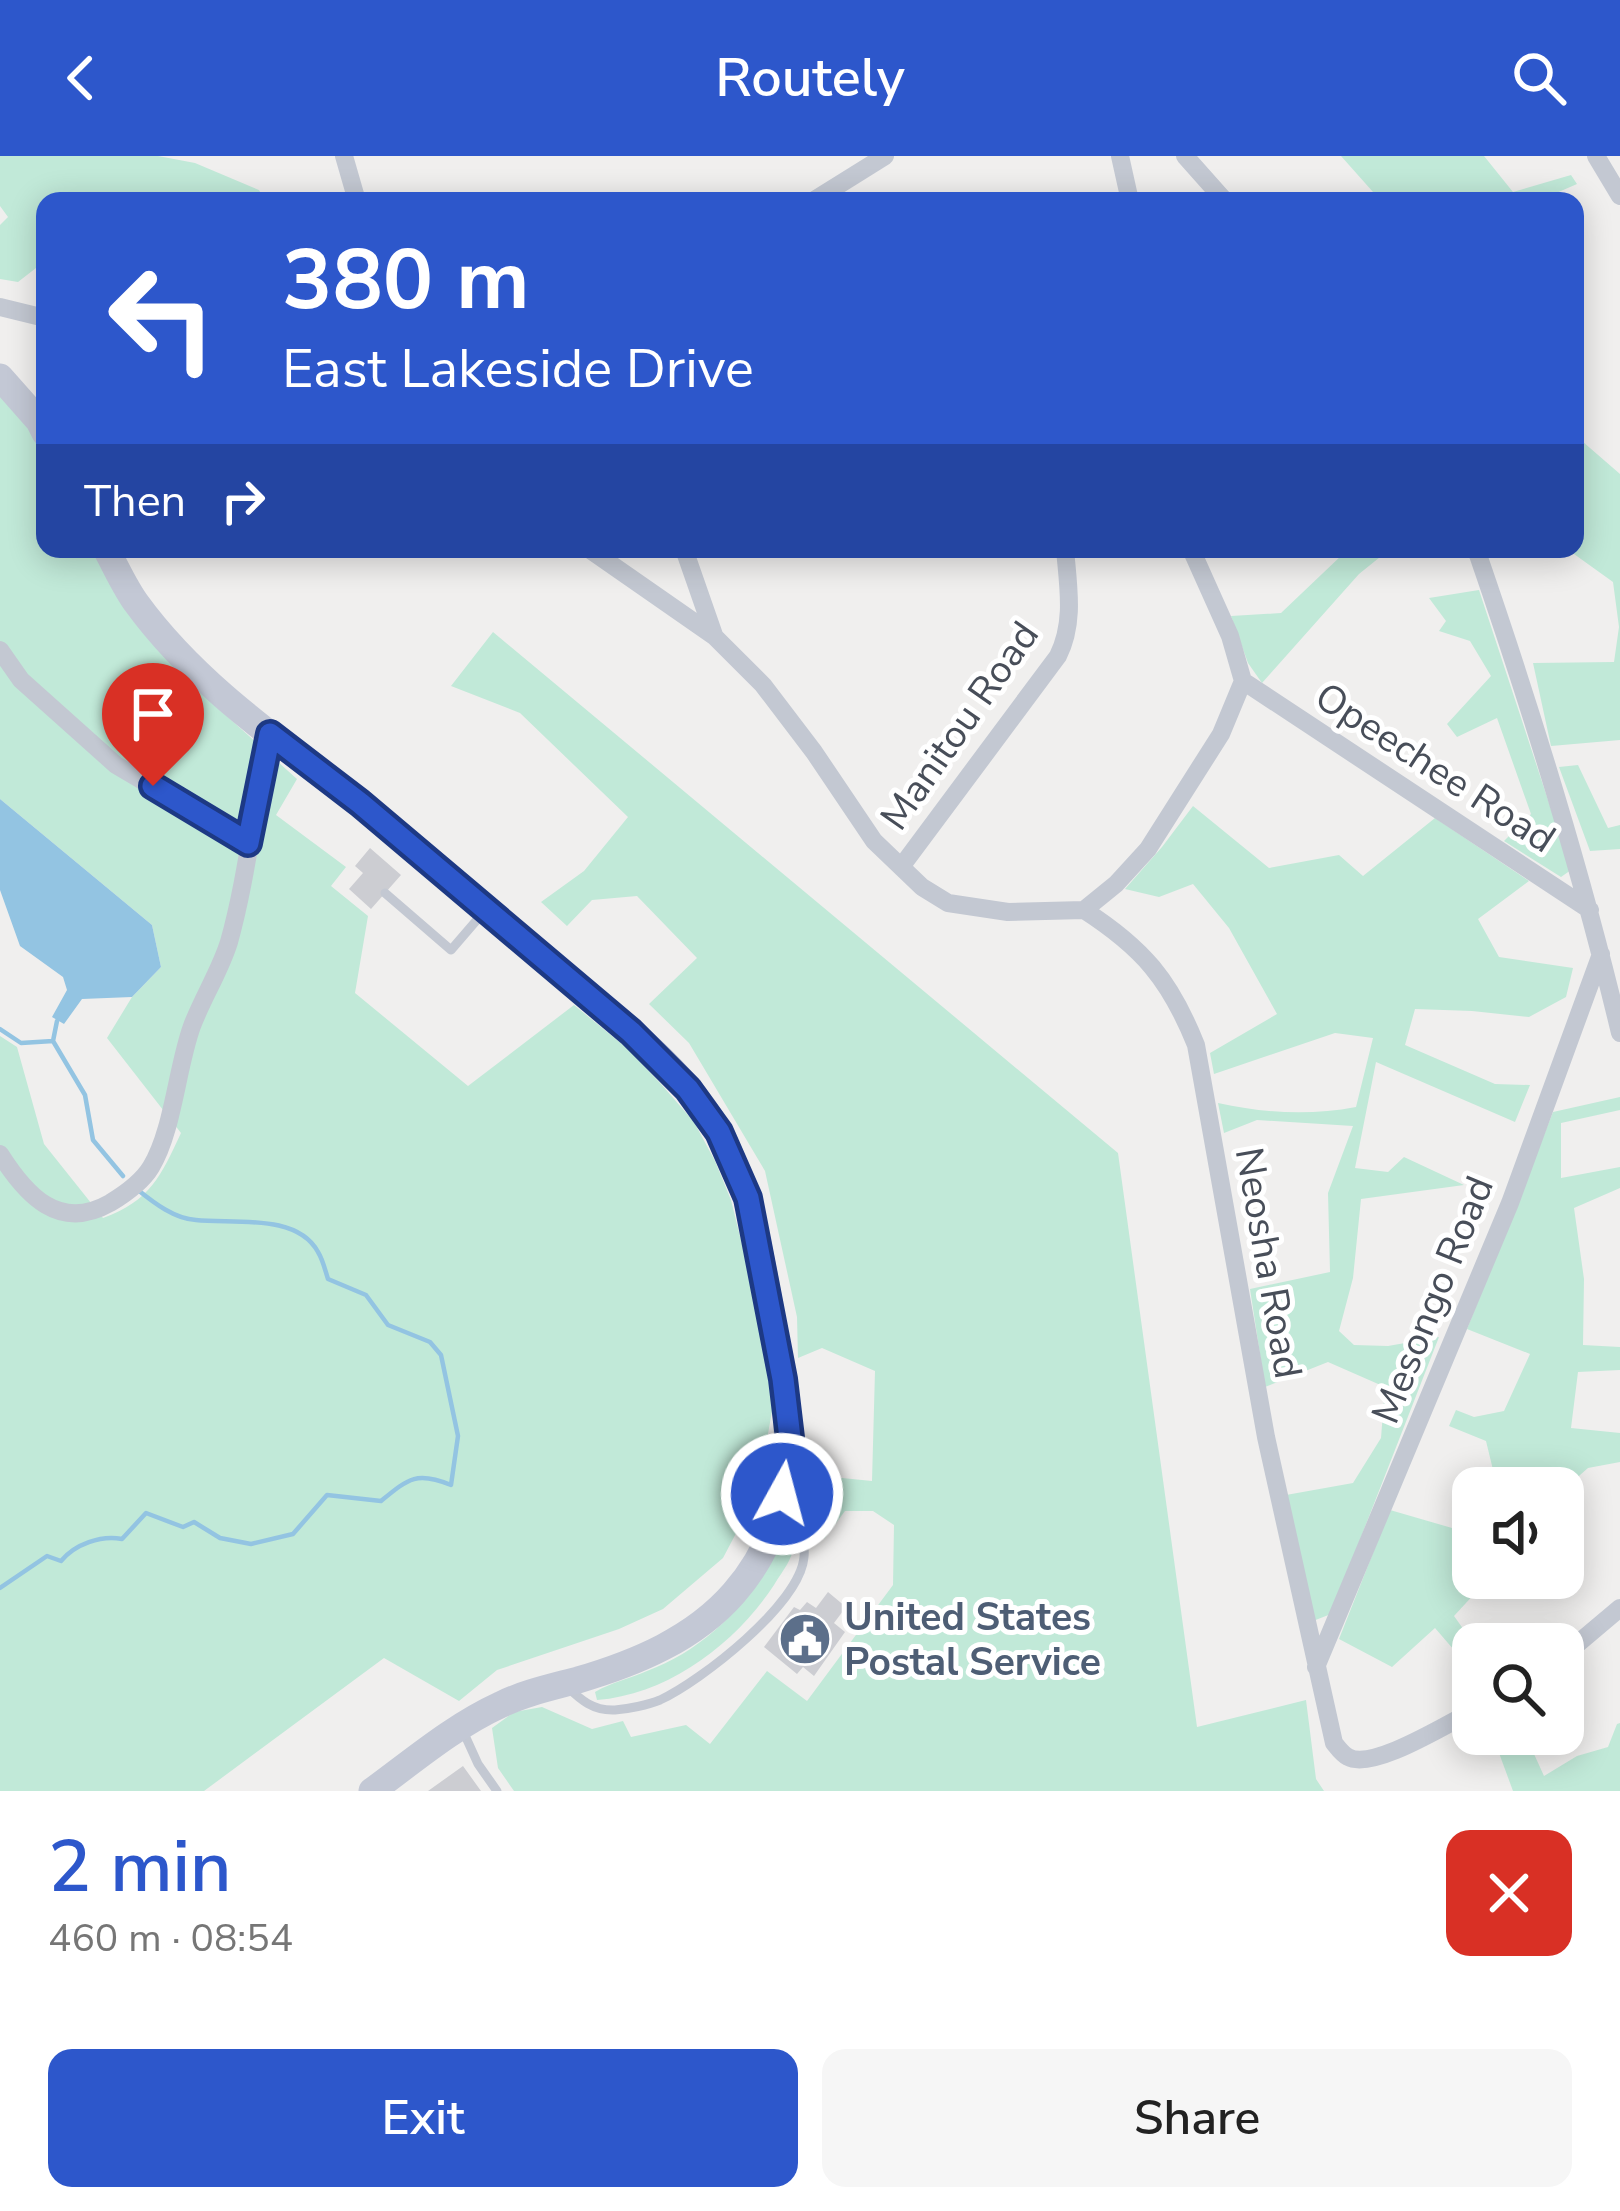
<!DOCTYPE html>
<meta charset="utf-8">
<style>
body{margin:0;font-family:"Nunito Sans",sans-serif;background:#f6f6f6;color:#222;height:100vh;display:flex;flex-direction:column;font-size:45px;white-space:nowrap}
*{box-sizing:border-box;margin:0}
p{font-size:39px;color:#767676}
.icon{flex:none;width:66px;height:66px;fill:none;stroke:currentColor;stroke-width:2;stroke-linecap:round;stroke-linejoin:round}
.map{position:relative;height:1635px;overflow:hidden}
.sheet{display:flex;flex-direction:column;background:#fff;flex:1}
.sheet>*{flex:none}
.hud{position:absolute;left:36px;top:36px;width:1548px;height:366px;border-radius:24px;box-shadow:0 6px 30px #0003;background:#2d57cb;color:#fff;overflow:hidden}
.fabs{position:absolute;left:1452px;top:1311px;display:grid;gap:24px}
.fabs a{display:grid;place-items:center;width:132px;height:132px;border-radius:24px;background:#fff;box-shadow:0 6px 30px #0003;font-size:60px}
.pin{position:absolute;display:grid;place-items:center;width:102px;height:102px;color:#fff;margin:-123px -51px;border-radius:50% 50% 50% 0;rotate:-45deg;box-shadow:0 0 12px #0007}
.pin .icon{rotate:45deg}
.me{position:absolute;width:132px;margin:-66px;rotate:7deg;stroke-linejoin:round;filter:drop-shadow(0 0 9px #0008)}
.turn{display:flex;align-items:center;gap:42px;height:252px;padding:0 48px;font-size:54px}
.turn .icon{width:156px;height:156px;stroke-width:2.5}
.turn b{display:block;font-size:84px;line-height:102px}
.then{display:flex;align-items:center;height:114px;padding:0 48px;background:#0003;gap:24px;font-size:45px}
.round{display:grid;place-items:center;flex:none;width:126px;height:126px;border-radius:24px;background:#f6f6f6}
.summary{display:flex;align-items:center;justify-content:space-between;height:204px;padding:0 48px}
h1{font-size:72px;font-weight:600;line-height:90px;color:#2d57cb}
.button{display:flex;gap:24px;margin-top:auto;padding:24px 48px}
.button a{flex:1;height:138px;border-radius:24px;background:#2d57cb;color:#fff;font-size:48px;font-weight:600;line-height:138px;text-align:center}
.button a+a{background:#f6f6f6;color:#222}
header{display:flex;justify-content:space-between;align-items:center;height:156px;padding:0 48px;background:#2d57cb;color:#fff;font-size:54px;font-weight:600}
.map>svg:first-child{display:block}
</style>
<header><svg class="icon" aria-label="back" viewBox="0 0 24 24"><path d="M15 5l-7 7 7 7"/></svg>Routely<svg class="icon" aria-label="search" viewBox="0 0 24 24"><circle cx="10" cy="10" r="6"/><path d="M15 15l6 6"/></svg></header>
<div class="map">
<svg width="1620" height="1635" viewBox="0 0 1620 1635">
<rect width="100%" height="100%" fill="#f0efee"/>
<path fill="#c1e9d8" d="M 0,0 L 158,0 L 195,7 L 259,34 L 265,45 L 45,45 L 45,105 L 18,126 L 0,123 L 0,69 L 8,61 L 0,50 Z
M 1341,0 L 1484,0 L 1513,36 L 1571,19 L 1577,28 L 1538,45 L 1381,45 Z
M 0,235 L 34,273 L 45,294 L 45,393 L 92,393 L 111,428 L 191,528 L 297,623 L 276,659 L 346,711 L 331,730 L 368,760 L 355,837 L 468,930 L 574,849 L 628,893 L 661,928 L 694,966 L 715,1005 L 731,1044 L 761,1165 L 774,1244 L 763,1306 L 743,1364 L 723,1402 L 663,1453 L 619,1473 L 497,1514 L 459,1545 L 384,1502 L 204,1635 L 0,1635 L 0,880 L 17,891 L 44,988 L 103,1062 C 150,1045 161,1020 181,977 L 107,882 L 132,841 L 161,811 L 152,769 L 0,643 Z
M 1575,279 L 1620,318 L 1620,584 L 1551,590 L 1533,507 L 1614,506 L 1619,471 L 1613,426 L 1567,393 L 1575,393 Z
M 1340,393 L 1390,393 L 1359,418 L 1262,527 L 1248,507 L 1231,460 L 1281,457 L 1343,398 Z
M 1479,434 L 1571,714 L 1561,721 L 1504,685 L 1531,658 L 1497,562 L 1457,581 L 1447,568 L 1491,520 L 1470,485 L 1439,475 L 1446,465 L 1429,442 Z
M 493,476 L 1118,997 L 1197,1571 L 1306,1544 L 1316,1623 L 1324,1635 L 514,1635 L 498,1612 L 492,1572 L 514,1556 L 542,1551 L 592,1573 L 623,1565 L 631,1581 L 686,1569 L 710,1588 L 767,1515 L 807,1545 L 893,1429 L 894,1369 L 873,1355 L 845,1355 L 824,1383 L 797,1343 L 822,1320 L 872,1325 L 875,1215 L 822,1192 L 798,1202 L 797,1161 L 765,1015 L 689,887 L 649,848 L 697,802 L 637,740 L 592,744 L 567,770 L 541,746 L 584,715 L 628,661 L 520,557 L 451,530 Z
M 1578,609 L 1608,672 L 1620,669 L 1620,693 L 1590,695 L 1559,611 Z
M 1193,650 L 1269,712 L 1339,699 L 1363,720 L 1435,662 L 1529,725 L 1478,763 L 1499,801 L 1573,812 L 1566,841 L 1529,861 L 1472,855 L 1415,853 L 1405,889 L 1495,928 L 1530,929 L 1515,966 L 1376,906 L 1355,1012 L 1388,1016 L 1404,1001 L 1464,1029 L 1361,1043 L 1353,1122 L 1339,1175 L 1354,1189 L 1388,1190 L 1439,1181 L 1331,1458 L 1313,1465 L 1286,1339 L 1353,1327 L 1381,1282 L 1385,1231 L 1328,1206 L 1265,1231 L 1250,1133 L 1330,1116 L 1328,1037 L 1353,970 L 1257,964 L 1224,977 L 1218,947 C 1264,957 1309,960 1356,951 L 1373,882 L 1335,877 L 1214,918 L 1210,897 L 1277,858 L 1229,772 L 1193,728 L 1159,741 L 1125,733 L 1162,691 Z
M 1620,941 L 1620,954 L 1561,967 L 1561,1022 L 1620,1011 L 1620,1032 L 1574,1052 L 1584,1123 L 1583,1189 L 1620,1191 L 1620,1214 L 1578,1216 L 1571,1272 L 1620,1277 L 1620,1306 L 1588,1312 L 1563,1334 L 1563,1332 L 1492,1332 L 1495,1322 L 1486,1285 L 1449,1270 L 1456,1254 L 1474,1261 L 1504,1255 L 1530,1198 L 1467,1173 L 1553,956 Z
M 1390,1354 L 1452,1372 L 1473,1369 L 1473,1422 L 1489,1422 L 1454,1460 L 1474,1488 L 1473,1516 L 1435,1472 L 1392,1511 L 1339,1483 Z
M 786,1370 C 801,1396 788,1406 774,1429 C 735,1488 669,1538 597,1544 L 595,1536 C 612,1526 629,1523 647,1515 C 713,1490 762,1435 786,1370 Z
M 1620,1567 L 1620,1635 L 1513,1635 L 1492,1578 L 1525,1578 L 1544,1620 L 1577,1600 L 1608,1591 L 1617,1568 Z"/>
<path fill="#93c4e2" d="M 0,643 L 152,769 L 161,811 L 132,841 L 82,843 L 64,868 L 52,861 L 67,834 L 63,821 L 20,790 L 0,734 Z"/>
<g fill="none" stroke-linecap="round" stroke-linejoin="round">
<path stroke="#93c4e2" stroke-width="4.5" d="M 57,865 L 53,885 L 85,939 L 93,984 L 123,1020
M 0,873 L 21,887 L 53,885
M 0,1432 L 47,1400 L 61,1405 C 75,1388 101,1379 122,1383 L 146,1357 L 183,1371 L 194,1366 L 220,1382 L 251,1388 L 293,1378 L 327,1339 L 381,1345 C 409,1322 417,1315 451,1329 L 458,1280 L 441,1199 L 430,1186 L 388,1169 L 366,1139 L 328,1123 C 325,1114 323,1104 318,1096 C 297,1057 233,1068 196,1064 C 175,1063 154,1047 138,1034"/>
</g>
<path fill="#cccdd2" d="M 370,692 L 401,719 L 371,753 L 349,733 L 363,717 L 355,710 Z
M 828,1436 L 846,1451 L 834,1467 L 845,1476 L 814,1520 L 803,1511 L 797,1518 L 764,1491 L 794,1451 L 800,1454 L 807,1446 L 816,1452 Z
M 463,1610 L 481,1635 L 428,1635 Z"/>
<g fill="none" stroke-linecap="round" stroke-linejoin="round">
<path stroke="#c3c8d2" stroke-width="9" d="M 385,737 L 451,794 L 482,758
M 566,1530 C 581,1544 593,1555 615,1554 C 628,1553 648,1549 660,1544 C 701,1525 800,1448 804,1401 C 806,1382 796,1365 787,1348
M 463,1575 L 478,1608 L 497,1635"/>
<path stroke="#c3c8d2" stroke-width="18" d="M 344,0 L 357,45
M 1120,0 L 1130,45
M 1185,0 L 1225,45
M 1596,0 L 1620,40
M 813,45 L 885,0
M 0,151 L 45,162
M 589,393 L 714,480 L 763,529 L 814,596 L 874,685 L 922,731 L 948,747 L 1008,756 L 1084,754 L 1116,728 L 1148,693 L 1221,578 L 1243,525 L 1230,480 L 1191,393
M 684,393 L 714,479
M 1476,393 C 1531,552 1581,713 1620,877
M 0,494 L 21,524 L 116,609 L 248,687
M 1243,525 L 1590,754
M 901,711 L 1058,500 C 1075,466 1068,430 1065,393
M 1084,754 C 1143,792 1170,824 1196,889 L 1266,1281 L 1334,1587 C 1338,1592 1342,1598 1348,1601 C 1373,1615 1448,1567 1473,1555
M 0,998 C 26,1039 59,1076 110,1047 C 125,1038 142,1026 151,1011 C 173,975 177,911 192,870 C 203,841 220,815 229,786 C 248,718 254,647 270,578
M 1563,1500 L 1620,1452
M 1316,1511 L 1510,1047 L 1601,798"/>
<path stroke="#c3c8d5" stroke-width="27" d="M 0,221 L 39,265 L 45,277
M 106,393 C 116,411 125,432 137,448 C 196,529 282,587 360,647 C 431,703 499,765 568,823 C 622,868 686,915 720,978 C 756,1045 764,1122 778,1196 C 794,1282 796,1366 734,1437 C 694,1483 636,1507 578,1524 C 552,1531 524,1537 500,1549 C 454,1570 413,1605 372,1635"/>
</g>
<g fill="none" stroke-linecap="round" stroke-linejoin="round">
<g stroke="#1d3984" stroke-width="30">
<path id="route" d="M 153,630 L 248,687 L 270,578 L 360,647 L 631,876 L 688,933 L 719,976 L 748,1042 L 783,1223 L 790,1282 L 782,1338"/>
</g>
<use href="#route" stroke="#2d57cb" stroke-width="21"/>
</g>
<defs>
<g id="civic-disc" transform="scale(2.7)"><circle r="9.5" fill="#5c6f8a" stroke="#fff"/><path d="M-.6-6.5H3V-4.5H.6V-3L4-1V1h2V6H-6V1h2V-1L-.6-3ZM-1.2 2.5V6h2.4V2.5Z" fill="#fff"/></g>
</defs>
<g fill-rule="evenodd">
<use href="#civic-disc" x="805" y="1483"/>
</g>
<g text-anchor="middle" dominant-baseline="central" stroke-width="10" stroke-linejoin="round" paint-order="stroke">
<g font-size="39" fill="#484e59" stroke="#fff">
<text transform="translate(960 570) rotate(-55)">Manitou Road</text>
<text transform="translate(1435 612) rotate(33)">Opeechee Road</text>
<text transform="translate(1268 1107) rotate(80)">Neosha Road</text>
<text transform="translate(1433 1144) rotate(-68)">Mesongo Road</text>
</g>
<g font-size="39" font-weight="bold" fill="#4e5e75" stroke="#fff" text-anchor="start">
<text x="844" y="1461">United States<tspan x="844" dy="45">Postal Service</tspan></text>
</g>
</g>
</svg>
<div class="fabs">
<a><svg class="icon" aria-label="sound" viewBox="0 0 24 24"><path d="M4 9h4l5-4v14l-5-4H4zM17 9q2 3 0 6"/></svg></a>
<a><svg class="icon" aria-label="search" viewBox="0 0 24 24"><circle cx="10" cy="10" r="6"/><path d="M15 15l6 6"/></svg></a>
</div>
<div class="pin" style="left:153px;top:630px;background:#d93025"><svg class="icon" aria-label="arrive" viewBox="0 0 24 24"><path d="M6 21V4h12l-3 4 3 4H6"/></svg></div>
<svg class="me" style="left:782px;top:1338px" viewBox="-20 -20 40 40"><circle r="17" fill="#2d57cb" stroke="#fff" stroke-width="3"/><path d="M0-11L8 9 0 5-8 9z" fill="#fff"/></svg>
<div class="hud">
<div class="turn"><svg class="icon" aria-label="left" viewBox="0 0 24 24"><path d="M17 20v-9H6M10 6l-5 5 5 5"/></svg><div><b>380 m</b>East Lakeside Drive</div></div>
<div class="then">Then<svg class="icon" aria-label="right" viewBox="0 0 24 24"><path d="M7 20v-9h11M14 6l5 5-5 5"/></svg></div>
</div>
</div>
<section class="sheet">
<div class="summary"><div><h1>2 min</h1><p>460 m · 08:54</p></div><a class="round" style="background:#d93025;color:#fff"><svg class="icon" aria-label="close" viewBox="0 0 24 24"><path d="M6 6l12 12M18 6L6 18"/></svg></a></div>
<div class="button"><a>Exit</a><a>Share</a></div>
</section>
